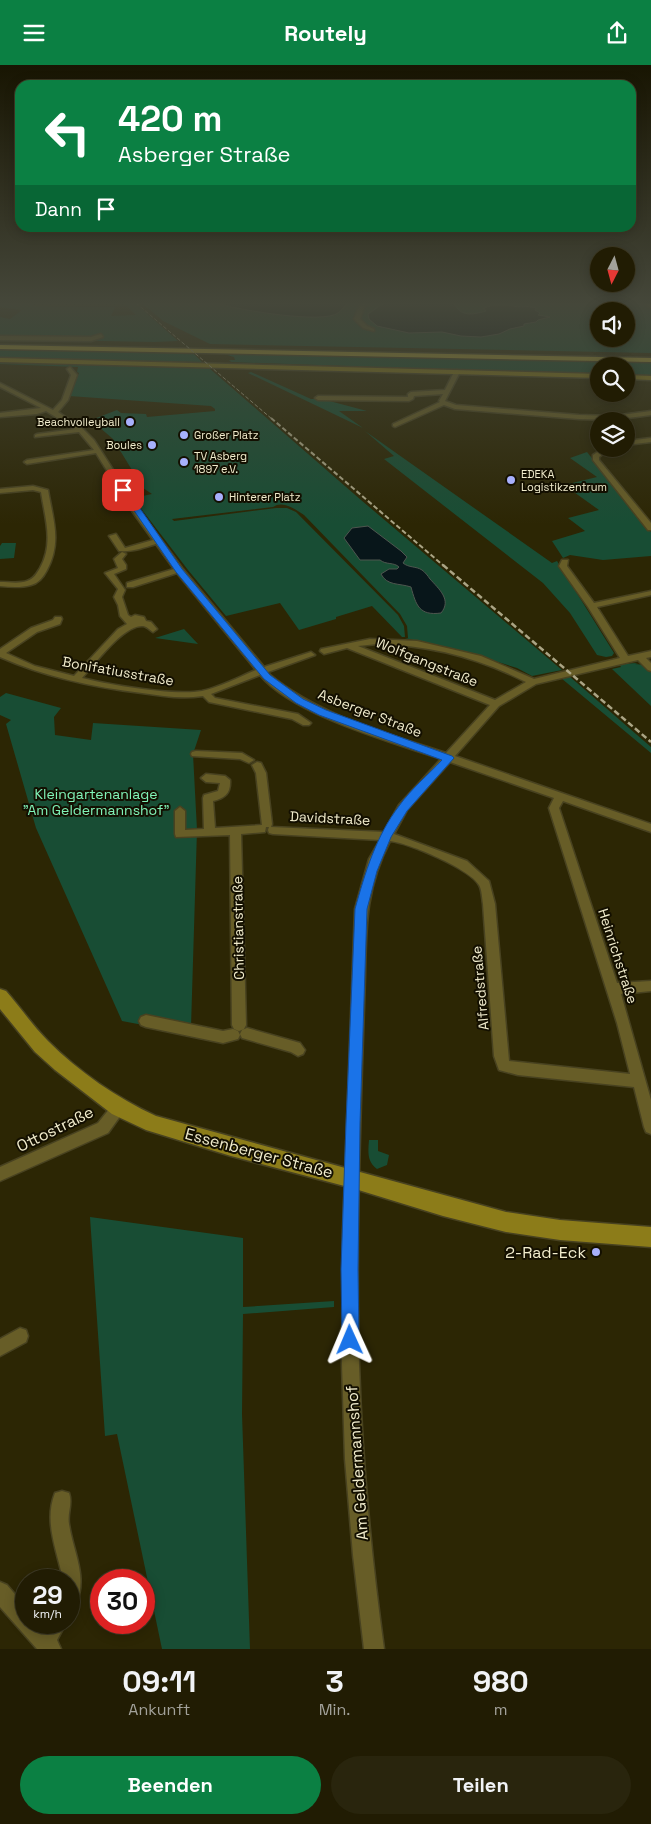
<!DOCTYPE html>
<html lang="de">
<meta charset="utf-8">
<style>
body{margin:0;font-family:"Space Grotesk",sans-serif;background:#29250d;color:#f1f3f6;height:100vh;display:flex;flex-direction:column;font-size:19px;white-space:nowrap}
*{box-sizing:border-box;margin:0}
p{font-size:16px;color:#a2a19a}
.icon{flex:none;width:28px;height:28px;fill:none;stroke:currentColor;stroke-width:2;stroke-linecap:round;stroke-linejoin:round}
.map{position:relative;height:1584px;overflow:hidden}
.side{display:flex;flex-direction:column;background:#211c03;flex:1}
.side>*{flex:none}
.top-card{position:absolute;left:15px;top:15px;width:621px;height:152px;border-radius:15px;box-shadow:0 2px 12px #0003,0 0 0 1px #3e3a25;background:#0b8043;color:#fff;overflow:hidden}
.needle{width:32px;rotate:186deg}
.fabs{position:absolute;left:590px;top:182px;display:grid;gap:10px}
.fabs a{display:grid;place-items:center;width:45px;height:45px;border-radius:50%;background:#211c03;box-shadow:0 2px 12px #0003,0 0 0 1px #3e3a25;font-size:25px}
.speed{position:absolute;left:15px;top:1504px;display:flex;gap:10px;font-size:25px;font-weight:700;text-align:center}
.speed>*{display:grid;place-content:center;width:65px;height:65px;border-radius:50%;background:#211c03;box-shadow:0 2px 12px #0003,0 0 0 1px #3e3a25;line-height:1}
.speed small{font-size:12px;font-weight:400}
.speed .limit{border:8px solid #d22;background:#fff;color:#111}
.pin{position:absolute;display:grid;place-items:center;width:42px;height:42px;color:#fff;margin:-21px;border-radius:10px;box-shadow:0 2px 8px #0006}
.me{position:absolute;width:55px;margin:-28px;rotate:359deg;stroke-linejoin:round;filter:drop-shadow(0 0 4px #0008)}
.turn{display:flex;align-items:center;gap:18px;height:105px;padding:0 20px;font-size:22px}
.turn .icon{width:65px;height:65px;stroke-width:2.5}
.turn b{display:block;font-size:35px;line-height:42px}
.then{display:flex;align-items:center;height:48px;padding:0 20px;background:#0003;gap:10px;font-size:19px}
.eta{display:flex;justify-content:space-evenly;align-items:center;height:85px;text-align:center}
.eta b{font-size:30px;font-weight:700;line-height:35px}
.primary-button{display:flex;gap:10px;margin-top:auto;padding:10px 20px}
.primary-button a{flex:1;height:58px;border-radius:30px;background:#0b8043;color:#fff;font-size:20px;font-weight:700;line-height:58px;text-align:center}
.primary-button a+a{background:#29250d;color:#f1f3f6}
header{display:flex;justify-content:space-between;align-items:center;height:65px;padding:0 20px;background:#0b8043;color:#fff;font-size:22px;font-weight:700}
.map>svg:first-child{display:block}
</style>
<header><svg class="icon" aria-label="menu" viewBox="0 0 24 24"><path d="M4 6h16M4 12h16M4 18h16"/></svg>Routely<svg class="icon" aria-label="share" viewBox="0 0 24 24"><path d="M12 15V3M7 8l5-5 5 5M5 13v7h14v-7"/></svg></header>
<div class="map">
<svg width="651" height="1584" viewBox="0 0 651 1584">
<rect width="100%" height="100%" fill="#2c2604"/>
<path fill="#184d34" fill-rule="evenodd" d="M 0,238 L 34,238 L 32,241 L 115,242 L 111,251 L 136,250 L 124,238 L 135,238 L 178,276 L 154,277 L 0,274 L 0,252 L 10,254 L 22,245 L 0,242 Z
M 142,238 L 641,238 L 651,244 L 651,288 L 210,279 L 163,256 ZM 599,246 L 626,246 L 626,274 L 599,274 Z
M 0,285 L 193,288 L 202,297 L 0,294 Z
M 221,288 L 651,298 L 651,311 L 626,311 L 626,301 L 599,301 L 599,310 L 231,297 L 229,295 L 235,295 L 234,292 Z
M 0,298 L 209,303 L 361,435 L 562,605 L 532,611 L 517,603 L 485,593 L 405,573 L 408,573 L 407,561 L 400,549 L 304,450 C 295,444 283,435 273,442 L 172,454 L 174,456 L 276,443 L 287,443 L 296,447 L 398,550 L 404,561 L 405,572 L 402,572 L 372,541 L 336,552 L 336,554 L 299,565 L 280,538 L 226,551 L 188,505 L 133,433 L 152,429 L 143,423 L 113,374 L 91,355 L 117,345 L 121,348 L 146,349 L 147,352 L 215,346 L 215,344 L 211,341 L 69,331 L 79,308 L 77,307 L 78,302 L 0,299 Z
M 251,307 L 311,334 L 322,334 L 367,346 L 339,346 L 363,363 L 248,308 Z
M 365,366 L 552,498 L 557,496 L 614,588 L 612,591 L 606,592 L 597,590 L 570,548 L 543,518 L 384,394 L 394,391 Z
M 587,387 L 651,467 L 651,491 L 603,495 L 570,490 L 563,493 L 552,476 L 585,466 L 568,453 L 599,445 L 564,420 L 597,412 L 570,393 Z
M 2,478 L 16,478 L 14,493 L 0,494 L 0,481 Z
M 184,564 L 198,579 L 155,573 Z
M 638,598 L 635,599 L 645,600 L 651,606 L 651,641 L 612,604 L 621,602 L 619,599 Z
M 569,611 L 651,682 L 651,688 L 561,613 Z
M 6,628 L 61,643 L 54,652 L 55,670 L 91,675 L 93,658 L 201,665 L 193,689 L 197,765 L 191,962 L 143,960 L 122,956 L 36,763 L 6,659 L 11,655 L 0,650 L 0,632 Z
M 369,1075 L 378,1075 L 378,1086 L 389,1090 L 387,1100 L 377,1104 C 367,1097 368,1087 369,1075 Z
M 90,1152 L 243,1173 L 243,1242 L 334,1236 L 334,1242 L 243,1249 L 242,1349 L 250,1584 L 162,1584 L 117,1369 L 105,1371 Z"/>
<path fill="#08161a" stroke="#4e564f" d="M 221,238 L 349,238 C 344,241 342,245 338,248 C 323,259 239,245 220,239 Z
M 384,238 L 453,238 C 462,252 471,250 486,246 L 484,243 C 495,239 502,239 512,241 C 520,243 527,240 536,243 L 535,245 L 540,248 L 538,250 L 550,252 L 538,255 L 536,257 L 524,259 L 524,261 L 510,264 L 499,269 L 481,272 L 461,271 L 442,267 L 409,268 L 377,261 L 369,254 L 368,249 Z
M 368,461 L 401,486 L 407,492 L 403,498 C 409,503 416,501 422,505 C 425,507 428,511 430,514 C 439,524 452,535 441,548 C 419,551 416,540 411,522 C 399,518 387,521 381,509 L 389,504 L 397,504 L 399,502 C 394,497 386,500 380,495 L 360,495 L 344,473 L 352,463 Z"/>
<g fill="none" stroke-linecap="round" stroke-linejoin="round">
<g stroke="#484220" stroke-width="3">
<path id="street" d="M 364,238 L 370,238 L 364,242 L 360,254 L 367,261 L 374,264 L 374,266 L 363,263 L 354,254 L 359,241 Z
M 101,269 L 103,272 L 91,276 L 0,275 L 0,271 L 91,272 Z
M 70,302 L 77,310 L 68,335 L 58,347 L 83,364 L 94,375 L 139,445 L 182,503 L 264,602 L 311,587 L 315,590 L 268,607 L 270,610 C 320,651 386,668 446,688 L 490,640 L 347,583 L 324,589 L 320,586 L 321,584 L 370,574 L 417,576 L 481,591 L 534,614 L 620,593 L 588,542 L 559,501 L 562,495 L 568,495 L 567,501 L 594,538 L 651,526 L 651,530 L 597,542 L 628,591 L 651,586 L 651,592 L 646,593 L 651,598 L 651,606 L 648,605 L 638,595 L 536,619 L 499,641 L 455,691 L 651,759 L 651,767 L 563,736 L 559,743 L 617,918 L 651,916 L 651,926 L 621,929 L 651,1035 L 651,1069 L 646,1067 L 644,1062 L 634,1022 L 518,1010 L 499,1005 L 494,991 L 483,839 C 482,833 482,825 479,820 C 470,804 409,778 390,776 C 366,822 366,860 365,911 C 364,941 363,971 362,1001 C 359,1100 356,1200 359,1299 C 362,1395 371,1489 384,1584 L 364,1584 L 353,1490 L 345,1394 L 342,1299 L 343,1164 L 355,844 L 369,794 L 380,775 L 273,769 L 269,768 L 268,765 L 269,762 L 266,762 L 265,767 L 241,769 L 246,960 L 244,964 L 239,966 L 234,964 L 232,960 L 230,770 L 176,772 L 175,769 L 175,746 L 180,742 L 185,746 L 185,765 L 204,764 L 203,733 L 204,730 L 218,726 L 220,718 L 206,717 L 201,713 L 206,709 L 225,711 L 230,715 C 231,728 225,733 213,736 L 215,763 L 262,760 L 256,708 L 252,700 L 257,697 L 261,698 L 266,708 L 272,759 L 271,762 L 384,767 L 399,740 L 441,694 C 392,677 293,650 260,610 L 211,629 L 215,633 L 298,649 L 311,658 L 309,660 L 303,660 L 292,654 L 209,637 L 203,631 C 181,634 163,631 142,628 C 93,622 45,612 0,592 L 0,584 L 31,563 L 53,555 L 55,552 L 61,552 L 62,554 L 60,559 L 37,567 L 6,588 L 35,601 L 74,611 L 118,564 L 127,559 L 120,551 L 118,540 L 114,532 L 118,524 L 105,508 L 118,503 L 114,494 L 122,487 L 126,489 L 122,494 L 126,500 L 126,504 L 114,509 L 125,525 L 122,532 L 128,550 L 131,552 L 135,550 L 144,552 L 146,556 L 151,557 L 157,564 L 153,567 C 150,565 146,561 143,561 C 124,559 95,599 82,613 C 110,620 174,631 202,626 C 220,622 239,612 256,605 L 177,508 L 133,522 L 127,522 L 127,518 L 174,504 L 156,479 C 142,483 133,487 119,486 L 109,471 L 116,469 L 125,483 L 153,475 L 132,446 L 96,388 L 27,399 L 24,397 L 27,395 L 94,385 L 79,367 L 35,372 L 35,370 L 37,369 L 75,364 L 46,346 L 37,349 L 0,352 L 0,348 L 41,343 L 0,322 L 0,318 L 53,345 L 62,335 L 71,310 L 67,304 ZM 377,579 C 430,580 479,593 526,617 L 495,635 L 358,581 ZM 450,697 L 554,733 L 549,743 L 617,958 L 630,1009 L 509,996 L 495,839 L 489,816 L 467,796 L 394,769 L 407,745 Z
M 457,305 L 460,307 L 445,336 L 456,340 L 579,350 L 613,351 L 651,346 L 651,350 L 613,355 L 579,354 L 455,344 L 444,340 L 395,362 L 393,361 L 393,359 L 440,337 L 439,336 L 443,329 L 414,331 L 413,334 L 409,336 L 318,335 L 315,333 L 318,331 L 408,332 L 408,329 L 411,327 L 445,325 L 454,307 Z
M 651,373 L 651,377 L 626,380 L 626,376 Z
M 602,384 L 609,384 L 599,392 L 599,395 L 651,458 L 651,465 L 648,465 L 593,395 L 593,390 Z
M 33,421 L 48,425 C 53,455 62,477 47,505 C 44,511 39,518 31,520 C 21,523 10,522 0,521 L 0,517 C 9,517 19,519 27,516 C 34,514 37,508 40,503 C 54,478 45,453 41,427 L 33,425 L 0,428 L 0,424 Z
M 196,686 L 242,688 L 254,695 L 249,698 L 240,694 L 192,691 L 191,689 L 192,687 Z
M 146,950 L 223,966 L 233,964 L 238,966 L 240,970 L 238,974 L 223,978 L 146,962 L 141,960 L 139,956 L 141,952 Z
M 247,963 L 300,978 L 305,985 L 303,989 L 298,991 L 291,987 L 242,973 L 240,969 L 242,965 Z
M 119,1036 L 124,1038 L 126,1043 L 108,1068 L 0,1116 L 0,1102 L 98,1058 L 114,1038 Z
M 20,1263 L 26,1265 L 28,1271 L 26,1277 L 0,1291 L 0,1274 Z
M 62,1426 L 69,1428 C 73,1439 67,1448 69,1459 C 73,1487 88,1511 76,1539 L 69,1542 L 69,1515 L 62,1515 L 62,1510 C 56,1483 44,1455 55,1428 Z
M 0,1517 L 7,1520 L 26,1542 L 26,1558 L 40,1558 L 43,1560 L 45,1558 L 66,1558 L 57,1575 L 61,1584 L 37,1584 L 0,1542 Z"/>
</g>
<g stroke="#484220" stroke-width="3">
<path id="secondary" d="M 643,238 L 651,238 L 651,243 Z
M 0,293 L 599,309 L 599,313 L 0,297 Z
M 626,310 L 651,311 L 651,315 L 626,314 Z
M 0,924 L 6,926 C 20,942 33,961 48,976 C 79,1007 117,1033 156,1051 L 506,1147 L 560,1155 L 651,1162 L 651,1182 L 560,1175 L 506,1167 L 443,1151 L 352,1123 L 231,1091 L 146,1065 L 112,1049 L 55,1005 L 35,987 L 0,944 Z"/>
</g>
<g stroke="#484220" stroke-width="3">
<path id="highway" d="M 0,280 L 651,293 L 651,297 L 0,284 Z"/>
</g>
<use href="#street" fill="#675d27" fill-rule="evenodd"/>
<use href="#secondary" fill="#8c7c19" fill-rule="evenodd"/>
<use href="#highway" fill="#bda936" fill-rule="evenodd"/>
<path stroke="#aba585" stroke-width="1" stroke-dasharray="4 2" stroke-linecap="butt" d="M 136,238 L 272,354"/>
<path stroke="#aba585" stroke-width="2" stroke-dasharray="5 2.5" stroke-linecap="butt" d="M 271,353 L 444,501"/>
<path stroke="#aba585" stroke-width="2.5" stroke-dasharray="6 3" stroke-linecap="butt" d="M 443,500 L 651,677"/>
</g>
<linearGradient id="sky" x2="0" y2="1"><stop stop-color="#181502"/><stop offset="0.52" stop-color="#45473a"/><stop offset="1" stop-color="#45473a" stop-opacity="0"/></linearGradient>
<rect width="651" height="459" fill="url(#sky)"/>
<path fill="#1a73e8" stroke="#114b97" d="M 121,423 L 126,423 L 182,504 L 270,610 L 303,634 L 326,645 L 452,691 L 454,693 L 407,746 L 391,772 L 377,806 L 367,844 L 360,1058 L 358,1204 L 359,1275 L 356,1281 L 350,1283 L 344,1281 L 342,1275 L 341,1204 L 346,1058 L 355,844 C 365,808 376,771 399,741 C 411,724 428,710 442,695 L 319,650 L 296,638 L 264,614 L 176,507 L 120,425 Z"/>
<g fill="#a8b0fc" stroke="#130f00" stroke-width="2">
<circle cx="130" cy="357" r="5"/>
<circle cx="184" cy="370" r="5"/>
<circle cx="152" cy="380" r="5"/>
<circle cx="184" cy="397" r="5"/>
<circle cx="511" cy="415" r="5"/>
<circle cx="219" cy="432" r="5"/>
<circle cx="596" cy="1187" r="5"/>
</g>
<g text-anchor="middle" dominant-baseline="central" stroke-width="4" stroke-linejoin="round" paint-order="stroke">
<g font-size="11" fill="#f1eccc" stroke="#130f00" text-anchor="start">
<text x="120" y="357" text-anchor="end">Beachvolleyball</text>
<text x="194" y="370">Großer Platz</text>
<text x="142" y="380" text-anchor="end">Boules</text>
<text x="194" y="391">TV Asberg<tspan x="194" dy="13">1897 e.V.</tspan></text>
<text x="521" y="409">EDEKA<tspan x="521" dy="13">Logistikzentrum</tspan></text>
<text x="229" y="432">Hinterer Platz</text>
</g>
<g font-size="14" fill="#f1eccc" stroke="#130f00">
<text transform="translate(427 597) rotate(22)">Wolfgangstraße</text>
<text transform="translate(118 606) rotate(10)">Bonifatiusstraße</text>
<text transform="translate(370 648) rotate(21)">Asberger Straße</text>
<text transform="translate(330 753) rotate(3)">Davidstraße</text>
<text transform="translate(238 863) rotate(-91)">Christianstraße</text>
<text transform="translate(618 891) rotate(72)">Heinrichstraße</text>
<text transform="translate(480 923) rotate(-95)">Alfredstraße</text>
</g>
<g font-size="14" fill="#80f3b7" stroke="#130f00">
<text x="96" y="729">Kleingartenanlage<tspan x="96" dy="16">"Am Geldermannshof"</tspan></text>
</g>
<g font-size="16" fill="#f1eccc" stroke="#130f00">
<text transform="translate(55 1064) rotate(-26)">Ottostraße</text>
<text transform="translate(259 1088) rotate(15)">Essenberger Straße</text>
<text transform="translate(357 1398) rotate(-94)">Am Geldermannshof</text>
</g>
<g font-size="16" fill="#f1eccc" stroke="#130f00" text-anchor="end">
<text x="586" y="1187">2-Rad-Eck</text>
</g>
</g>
</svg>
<div class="fabs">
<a><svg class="needle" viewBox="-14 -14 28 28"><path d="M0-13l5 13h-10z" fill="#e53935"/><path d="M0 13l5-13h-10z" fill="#a2a19a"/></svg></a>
<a><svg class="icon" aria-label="sound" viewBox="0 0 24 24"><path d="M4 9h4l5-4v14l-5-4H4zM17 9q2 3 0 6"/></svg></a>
<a><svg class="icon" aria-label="search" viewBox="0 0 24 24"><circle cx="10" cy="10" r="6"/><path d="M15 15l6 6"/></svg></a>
<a><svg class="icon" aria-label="layers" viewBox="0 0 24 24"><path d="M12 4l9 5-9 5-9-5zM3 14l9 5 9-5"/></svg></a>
</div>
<div class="speed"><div>29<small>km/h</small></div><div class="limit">30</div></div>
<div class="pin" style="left:123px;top:425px;background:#d93025"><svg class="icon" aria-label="arrive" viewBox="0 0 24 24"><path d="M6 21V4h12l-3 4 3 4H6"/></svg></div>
<svg class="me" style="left:350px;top:1275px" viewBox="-20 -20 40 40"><path d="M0-17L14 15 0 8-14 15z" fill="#1a73e8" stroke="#fff" stroke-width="4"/></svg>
<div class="top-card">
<div class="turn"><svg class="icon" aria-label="left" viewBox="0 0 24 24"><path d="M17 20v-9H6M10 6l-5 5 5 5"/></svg><div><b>420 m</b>Asberger Straße</div></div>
<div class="then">Dann<svg class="icon" aria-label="arrive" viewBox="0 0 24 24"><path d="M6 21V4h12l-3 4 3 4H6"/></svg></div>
</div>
</div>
<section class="side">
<div class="eta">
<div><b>09:11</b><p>Ankunft</p></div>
<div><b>3</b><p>Min.</p></div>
<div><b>980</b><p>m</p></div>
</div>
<div class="primary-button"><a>Beenden</a><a>Teilen</a></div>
</section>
